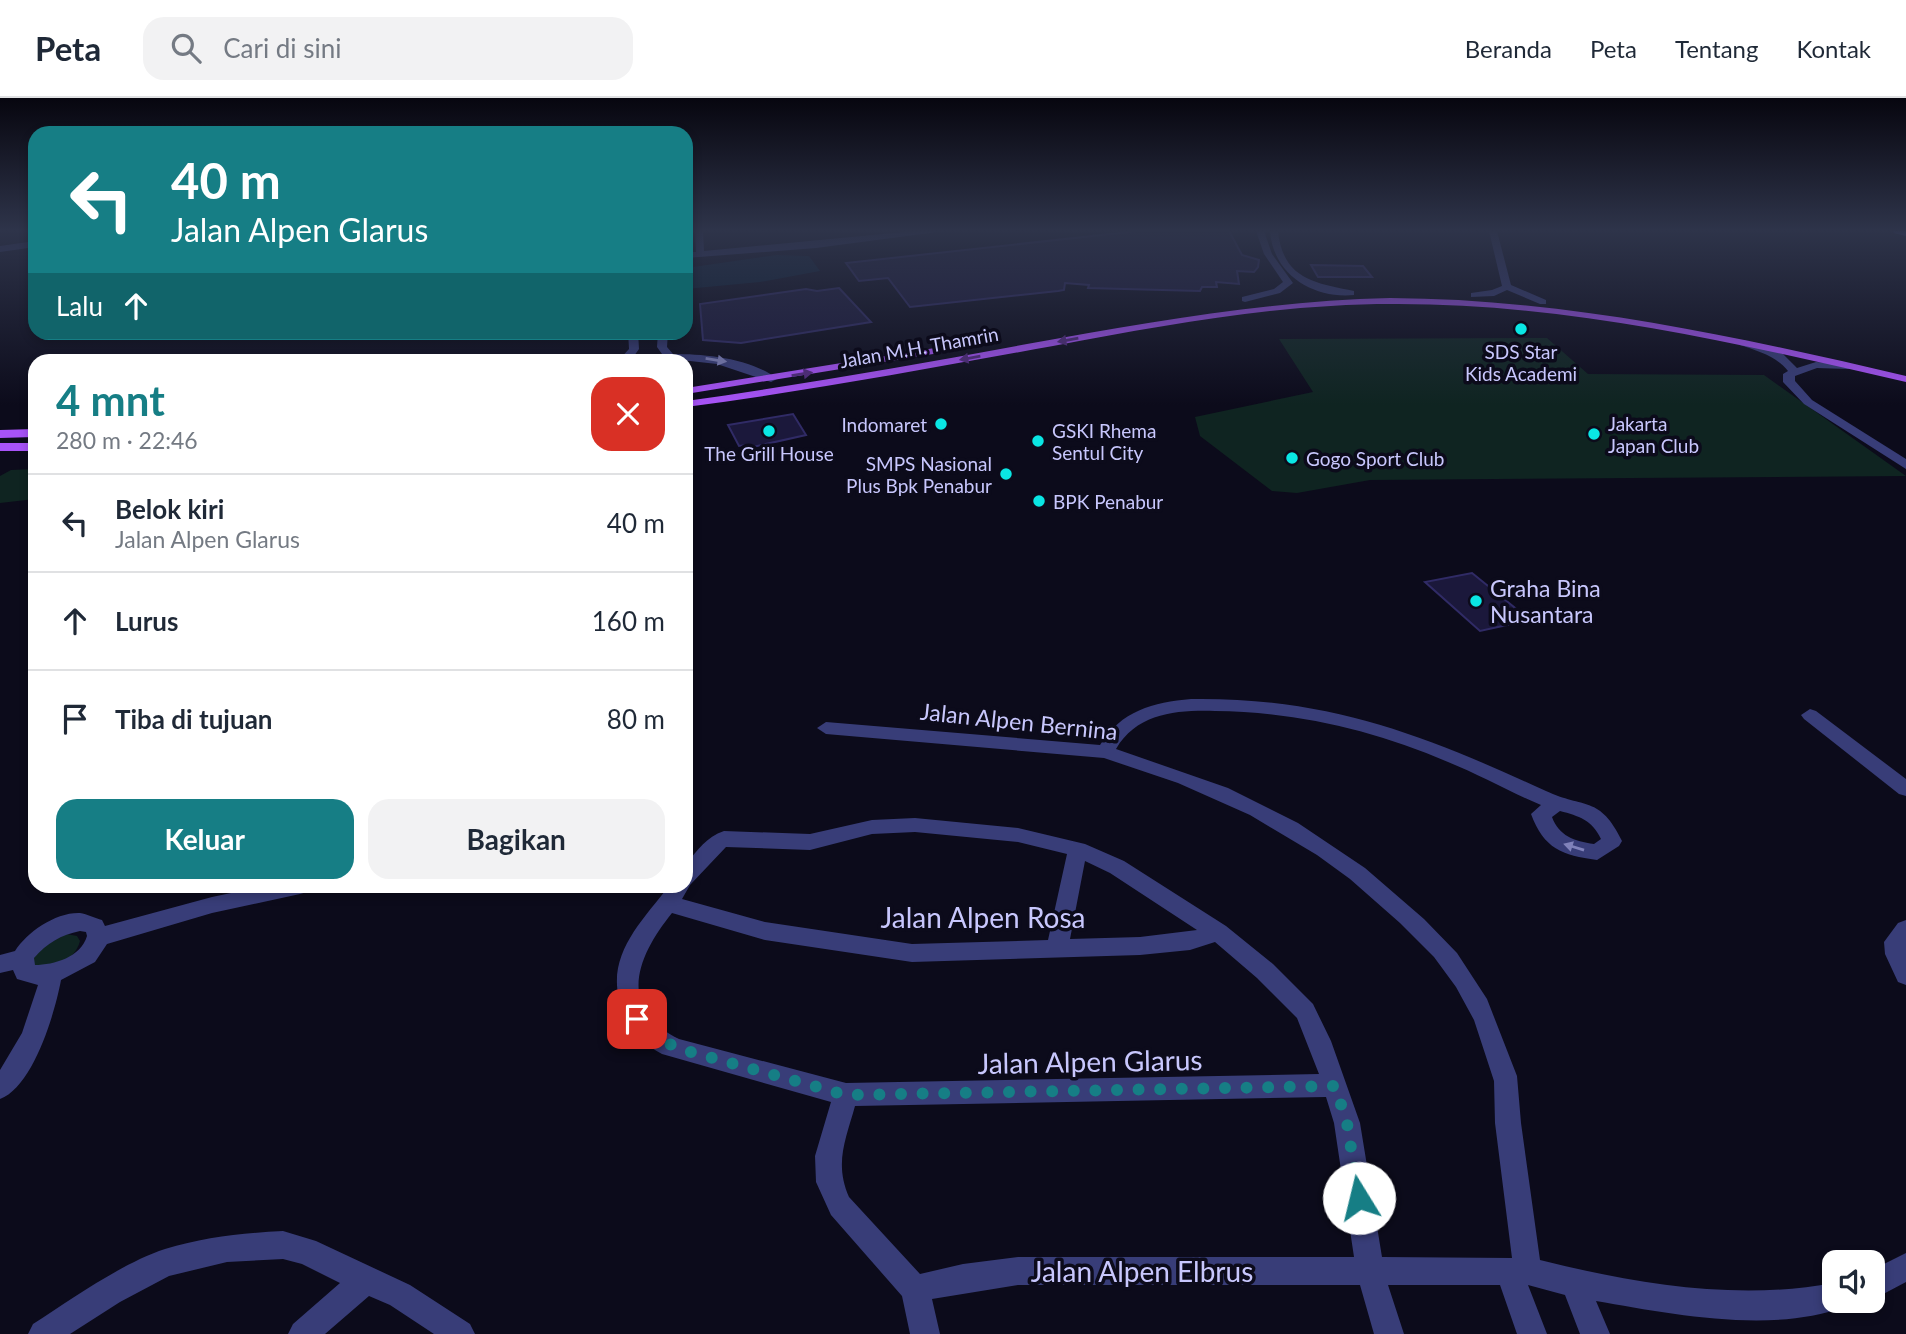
<!DOCTYPE html>
<html lang="id">
<meta charset="utf-8">
<style>
body{margin:0;font-family:Lato,sans-serif;background:#f2f2f3;color:#1f2937;height:100vh;display:flex;flex-direction:column;font-size:26px;white-space:nowrap}
*{box-sizing:border-box;margin:0}
p{font-size:23px;color:#747a83}
.icon{flex:none;width:38px;height:38px;fill:none;stroke:currentColor;stroke-width:2;stroke-linecap:round;stroke-linejoin:round}
.map{position:relative;flex:1;overflow:hidden}
.details{position:absolute;left:28px;top:256px;width:665px;height:539px;display:flex;flex-direction:column;background:#fff;border-radius:21px;box-shadow:0 4px 10px #0003}
.details>*{flex:none}
.hud{position:absolute;left:28px;top:28px;width:665px;height:214px;border-radius:21px;box-shadow:0 4px 10px #0003;background:#167e85;color:#fff;overflow:hidden}
.buttons{position:absolute;left:1822px;top:1152px;display:grid;gap:14px}
.buttons a{display:grid;place-items:center;width:63px;height:63px;border-radius:14px;background:#fff;box-shadow:0 4px 10px #0003;font-size:35px}
.pin{position:absolute;display:grid;place-items:center;width:60px;height:60px;color:#fff;margin:-30px;border-radius:14px;box-shadow:0 4px 10px #0006}
.me{position:absolute;width:77px;margin:-38px;rotate:351deg;stroke-linejoin:round;filter:drop-shadow(0 0 5px #0008)}
.turn{display:flex;align-items:center;gap:24px;height:147px;padding:0 28px;font-size:32px}
.turn .icon{width:91px;height:91px;stroke-width:2.5}
.turn b{display:block;font-size:49px;line-height:60px}
.then{display:flex;align-items:center;height:66px;padding:0 28px;background:#0003;gap:14px;font-size:26px}
.round{display:grid;place-items:center;flex:none;width:74px;height:74px;border-radius:21px;background:#f2f2f3}
.summary{display:flex;align-items:center;justify-content:space-between;height:119px;padding:0 28px}
h1{font-size:42px;font-weight:700;line-height:52px;color:#167e85}
.action{display:flex;gap:14px;margin-top:auto;padding:14px 28px}
.action a{flex:1;height:80px;border-radius:21px;background:#167e85;color:#fff;font-size:28px;font-weight:700;line-height:80px;text-align:center}
.action a+a{background:#f2f2f3;color:#1f2937}
ul{padding:0;list-style:none}
li{display:flex;align-items:center;gap:21px;height:98px;padding:0 28px;border-top:2px solid #e0e1e3}
li div{flex:1}
li b{display:block;font-size:26px}
li em{font-style:normal}
header{display:flex;align-items:center;gap:42px;box-sizing:border-box;height:98px;padding:0 35px;background:#fff;border-bottom:2px solid #e0e1e3}
header strong{font-size:33px}
nav{display:flex;gap:38px;margin-inline-start:auto;font-size:24px}
.search{width:490px;height:63px;background:#f2f2f3;display:flex;align-items:center;gap:18px;box-sizing:border-box;padding:0 24px;border-radius:21px;color:#747a83;font-size:26px}
.map>svg:first-child{display:block}
</style>
<header>
<strong>Peta</strong>
<div class="search"><svg class="icon" aria-label="search" viewBox="0 0 24 24"><circle cx="10" cy="10" r="6"/><path d="M15 15l6 6"/></svg>Cari di sini</div>
<nav><a>Beranda</a><a>Peta</a><a>Tentang</a><a>Kontak</a></nav>
</header>
<div class="map">
<svg width="1906" height="1236" viewBox="0 0 1906 1236">
<rect width="100%" height="100%" fill="#0c0b1b"/>
<path fill="#0f2421" d="M 1547,240 L 1588,276 L 1764,277 L 1906,378 L 1370,382 L 1297,395 L 1272,393 L 1200,338 L 1195,319 L 1313,294 L 1279,241 Z
M 35,371 L 35,401 L 0,405 L 0,378 L 11,372 Z
M 66,836 L 77,838 L 80,843 C 74,865 53,867 34,873 L 29,857 Z"/>
<path fill="#0a1f35" d="M 776,157 L 809,158 L 820,173 L 760,184 L 686,191 L 686,170 Z"/>
<path fill="#1b183b" stroke="#302b66" stroke-width="2" d="M 1138,133 L 1229,133 L 1242,157 L 1259,162 L 1258,169 L 1254,174 L 1237,173 L 1239,186 L 1216,184 L 1217,189 L 1202,189 L 1200,193 L 1088,190 L 1089,187 L 1065,185 L 1064,192 L 1058,193 L 910,209 L 888,180 L 859,183 L 846,165 Z
M 1311,167 L 1363,168 L 1372,179 L 1318,179 Z
M 839,190 L 871,224 L 741,245 L 703,242 L 700,206 L 806,191 L 817,193 Z
M 793,316 L 806,337 L 748,350 L 746,347 L 739,348 L 728,327 Z
M 1472,475 L 1530,522 L 1480,533 L 1425,484 Z"/>
<g fill="none" stroke-linecap="round" stroke-linejoin="round">
<path fill="#383d78" fill-rule="evenodd" d="M 695,133 L 703,133 L 704,153 L 914,133 L 945,133 L 816,150 L 686,160 L 686,154 L 696,154 Z
M 1256,133 L 1264,133 L 1272,156 L 1293,185 L 1280,195 L 1245,204 L 1242,203 L 1242,199 L 1274,191 L 1283,184 L 1264,156 Z
M 1270,133 L 1278,133 C 1283,182 1316,185 1354,193 L 1354,197 C 1314,201 1273,177 1270,133 Z
M 1489,133 L 1497,133 L 1511,187 L 1546,202 L 1546,206 L 1540,206 L 1507,192 L 1494,198 L 1471,199 L 1471,195 L 1492,192 L 1502,188 Z
M 35,143 L 35,149 L 0,154 L 0,148 Z
M 628,234 L 638,234 L 639,251 L 634,258 L 662,256 L 657,249 L 658,234 L 668,234 L 667,249 L 673,256 C 705,256 751,260 777,281 L 771,284 L 717,266 L 681,262 L 619,262 L 629,251 Z
M 1744,242 L 1783,256 L 1797,270 L 1816,264 L 1852,266 L 1852,270 L 1848,271 L 1817,270 L 1795,278 L 1795,283 L 1812,302 L 1906,361 L 1906,371 L 1804,306 L 1783,284 L 1783,276 L 1788,273 C 1776,258 1758,253 1740,247 L 1739,245 Z
M 1191,601 C 1328,599 1424,637 1546,693 C 1584,711 1600,697 1622,743 L 1619,748 L 1597,762 C 1562,757 1544,751 1531,716 L 1541,707 C 1510,694 1480,677 1448,664 C 1373,632 1297,614 1215,613 C 1177,612 1137,615 1116,651 L 1228,690 L 1298,725 L 1365,770 L 1424,821 L 1457,855 L 1487,901 L 1517,978 L 1521,1025 L 1540,1162 C 1636,1186 1737,1203 1834,1185 L 1834,1202 L 1847,1202 L 1844,1209 C 1771,1236 1671,1216 1596,1203 L 1610,1236 L 1580,1236 L 1565,1197 L 1528,1187 L 1547,1236 L 1517,1236 L 1500,1187 L 1388,1187 L 1404,1236 L 1374,1236 L 1360,1187 L 1018,1187 L 932,1201 L 940,1236 L 910,1236 L 902,1198 L 831,1117 L 816,1084 L 815,1058 L 831,1004 L 662,956 C 645,947 633,935 625,918 C 600,863 638,828 669,788 L 686,788 L 686,766 C 698,752 706,739 724,733 L 810,736 L 872,722 L 915,720 L 1018,730 L 1085,746 L 1124,763 L 1226,828 L 1273,866 L 1313,906 L 1331,943 L 1360,1025 L 1382,1159 L 1512,1160 L 1495,1025 L 1494,983 L 1474,922 L 1456,889 L 1434,859 L 1400,825 L 1350,781 L 1317,757 L 1250,717 L 1178,685 L 1104,660 L 826,636 L 817,630 L 826,624 L 1100,647 C 1121,613 1153,604 1191,601 ZM 1560,713 C 1579,718 1592,722 1601,741 L 1594,746 C 1574,743 1559,738 1552,719 ZM 915,734 L 1018,744 L 1067,756 L 1048,842 L 912,846 L 765,824 L 682,801 L 690,787 L 726,749 L 810,752 L 872,736 ZM 1085,763 L 1110,775 L 1197,832 L 1140,839 L 1070,841 ZM 672,815 L 765,842 L 912,864 L 1140,857 L 1190,852 L 1215,844 L 1257,880 L 1297,920 L 1319,976 L 846,985 L 679,941 C 615,910 638,857 672,815 ZM 1326,999 L 1334,1025 L 1354,1159 L 1018,1159 L 963,1166 L 920,1176 L 849,1099 C 834,1065 846,1041 855,1008 Z
M 1810,611 L 1816,613 L 1906,681 L 1906,698 L 1899,696 L 1804,621 L 1801,617 Z
M 264,788 L 310,788 L 307,794 L 300,796 L 212,815 L 107,846 L 95,864 L 61,882 C 55,915 33,989 0,1001 L 0,972 L 22,935 L 38,887 L 17,881 L 13,872 L 0,875 L 0,857 L 15,853 C 27,834 56,814 80,815 C 87,816 95,820 102,822 L 105,828 L 212,799 ZM 80,833 L 86,834 L 87,838 C 81,859 54,867 35,867 L 34,860 C 47,845 61,837 80,833 Z
M 1906,822 L 1906,887 L 1898,884 L 1885,856 L 1884,844 L 1898,825 Z
M 283,1133 L 316,1143 L 410,1187 L 470,1226 L 475,1236 L 434,1236 L 390,1207 L 369,1198 L 325,1236 L 288,1236 L 293,1226 L 340,1185 L 302,1166 L 283,1161 L 227,1164 L 169,1178 L 120,1204 L 70,1236 L 28,1236 L 33,1226 C 72,1201 122,1165 165,1151 C 204,1139 243,1135 283,1133 Z
M 1906,1155 L 1906,1184 L 1872,1202 L 1872,1172 Z"/>
<path fill="#6370f8" fill-rule="evenodd" d="M 1893,133 L 1906,133 L 1906,138 L 1894,135 Z"/>
<path fill="#a853f8" fill-rule="evenodd" d="M 1390,200 C 1568,201 1734,238 1906,278 L 1906,284 C 1736,245 1567,205 1392,206 C 1277,206 1166,227 1053,248 C 931,270 809,293 686,309 L 686,303 C 800,287 913,267 1027,246 C 1149,224 1266,203 1390,200 Z
M 966,245 L 970,246 L 970,250 L 686,296 L 686,290 Z
M 35,331 L 35,339 L 0,340 L 0,332 Z
M 0,345 L 35,345 L 35,353 L 0,353 Z"/>
</g>
<defs><path id="oneway-solid" d="M-6-.8H1V-3.2L6.5 0L1 3.2V.8H-6Z" transform="scale(1.75)"/></defs>
<g fill="#522b7e">
<use href="#oneway-solid" transform="translate(1068 242) rotate(170)"/>
<use href="#oneway-solid" transform="translate(970 260) rotate(170)"/>
<use href="#oneway-solid" transform="translate(802 276) rotate(-9)"/>
</g>
<g fill="#8082ba">
<use href="#oneway-solid" transform="translate(716 262) rotate(9)"/>
<use href="#oneway-solid" transform="translate(1574 749) rotate(-163)"/>
</g>
<linearGradient id="sky" x2="0" y2="1"><stop stop-color="#07060f"/><stop offset="0.43" stop-color="#2e344a"/><stop offset="1" stop-color="#2e344a" stop-opacity="0"/></linearGradient>
<rect width="1906" height="307" fill="url(#sky)"/>
<g fill="none" stroke-linecap="round" stroke-linejoin="round">
<path stroke="#167e85" stroke-width="12" stroke-dasharray="0 21.6" d="M 637,921 L 656,941 L 691,954 L 846,997 L 1335,988 L 1347,1025 L 1359,1100"/>
</g>
<g fill="#0ae6e4" stroke="#0c0b1b" stroke-width="2.5">
<circle cx="1521" cy="231" r="7"/>
<circle cx="941" cy="326" r="7"/>
<circle cx="769" cy="333" r="7"/>
<circle cx="1594" cy="336" r="7"/>
<circle cx="1038" cy="343" r="7"/>
<circle cx="1292" cy="360" r="7"/>
<circle cx="1006" cy="376" r="7"/>
<circle cx="1039" cy="403" r="7"/>
<circle cx="1476" cy="503" r="7"/>
</g>
<g text-anchor="middle" dominant-baseline="central" stroke-width="7" stroke-linejoin="round" paint-order="stroke">
<g font-size="19" fill="#c8c7fd" stroke="#0c0b1b">
<text transform="translate(919 249) rotate(-10)">Jalan M.H. Thamrin</text>
</g>
<g font-size="19" fill="#c8c7fd" stroke="#0c0b1b" text-anchor="start">
<text x="1521" y="253" text-anchor="middle">SDS Star<tspan x="1521" dy="22">Kids Academi</tspan></text>
<text x="1608" y="325">Jakarta<tspan x="1608" dy="22">Japan Club</tspan></text>
<text x="927" y="326" text-anchor="end">Indomaret</text>
<text x="1052" y="332">GSKI Rhema<tspan x="1052" dy="22">Sentul City</tspan></text>
<text x="769" y="355" text-anchor="middle">The Grill House</text>
<text x="1306" y="360">Gogo Sport Club</text>
<text x="992" y="365" text-anchor="end">SMPS Nasional<tspan x="992" dy="22">Plus Bpk Penabur</tspan></text>
<text x="1053" y="403">BPK Penabur</text>
</g>
<g font-size="23" fill="#c8c7fd" stroke="#0c0b1b" text-anchor="start">
<text x="1490" y="490">Graha Bina<tspan x="1490" dy="26">Nusantara</tspan></text>
</g>
<g font-size="23" fill="#c8c7fd" stroke="#0c0b1b">
<text transform="translate(1019 623) rotate(6)">Jalan Alpen Bernina</text>
</g>
<g font-size="28" fill="#c8c7fd" stroke="#0c0b1b">
<text x="983" y="819">Jalan Alpen Rosa</text>
<text transform="translate(1090 963) rotate(-1)">Jalan Alpen Glarus</text>
<text x="1142" y="1173">Jalan Alpen Elbrus</text>
</g>
</g>
</svg>
<div class="buttons">
<a><svg class="icon" aria-label="sound" viewBox="0 0 24 24"><path d="M4 9h4l5-4v14l-5-4H4zM17 9q2 3 0 6"/></svg></a>
</div>
<div class="pin" style="left:637px;top:921px;background:#d93025"><svg class="icon" aria-label="arrive" viewBox="0 0 24 24"><path d="M6 21V4h12l-3 4 3 4H6"/></svg></div>
<svg class="me" style="left:1359px;top:1100px" viewBox="-20 -20 40 40"><circle r="19" fill="#fff"/><path d="M0-13L10 11 0 6-10 11z" fill="#167e85"/></svg>
<div class="hud">
<div class="turn"><svg class="icon" aria-label="left" viewBox="0 0 24 24"><path d="M17 20v-9H6M10 6l-5 5 5 5"/></svg><div><b>40 m</b>Jalan Alpen Glarus</div></div>
<div class="then">Lalu<svg class="icon" aria-label="ahead" viewBox="0 0 24 24"><path d="M12 20V5M6 11l6-6 6 6"/></svg></div>
</div>
<section class="details">
<div class="summary"><div><h1>4 mnt</h1><p>280 m · 22:46</p></div><a class="round" style="background:#d93025;color:#fff"><svg class="icon" aria-label="close" viewBox="0 0 24 24"><path d="M6 6l12 12M18 6L6 18"/></svg></a></div>
<ul>
<li><svg class="icon" aria-label="left" viewBox="0 0 24 24"><path d="M17 20v-9H6M10 6l-5 5 5 5"/></svg><div><b>Belok kiri</b><p>Jalan Alpen Glarus</p></div><em>40 m</em></li>
<li><svg class="icon" aria-label="ahead" viewBox="0 0 24 24"><path d="M12 20V5M6 11l6-6 6 6"/></svg><div><b>Lurus</b></div><em>160 m</em></li>
<li><svg class="icon" aria-label="arrive" viewBox="0 0 24 24"><path d="M6 21V4h12l-3 4 3 4H6"/></svg><div><b>Tiba di tujuan</b></div><em>80 m</em></li>
</ul>
<div class="action"><a>Keluar</a><a>Bagikan</a></div>
</section>
</div>
